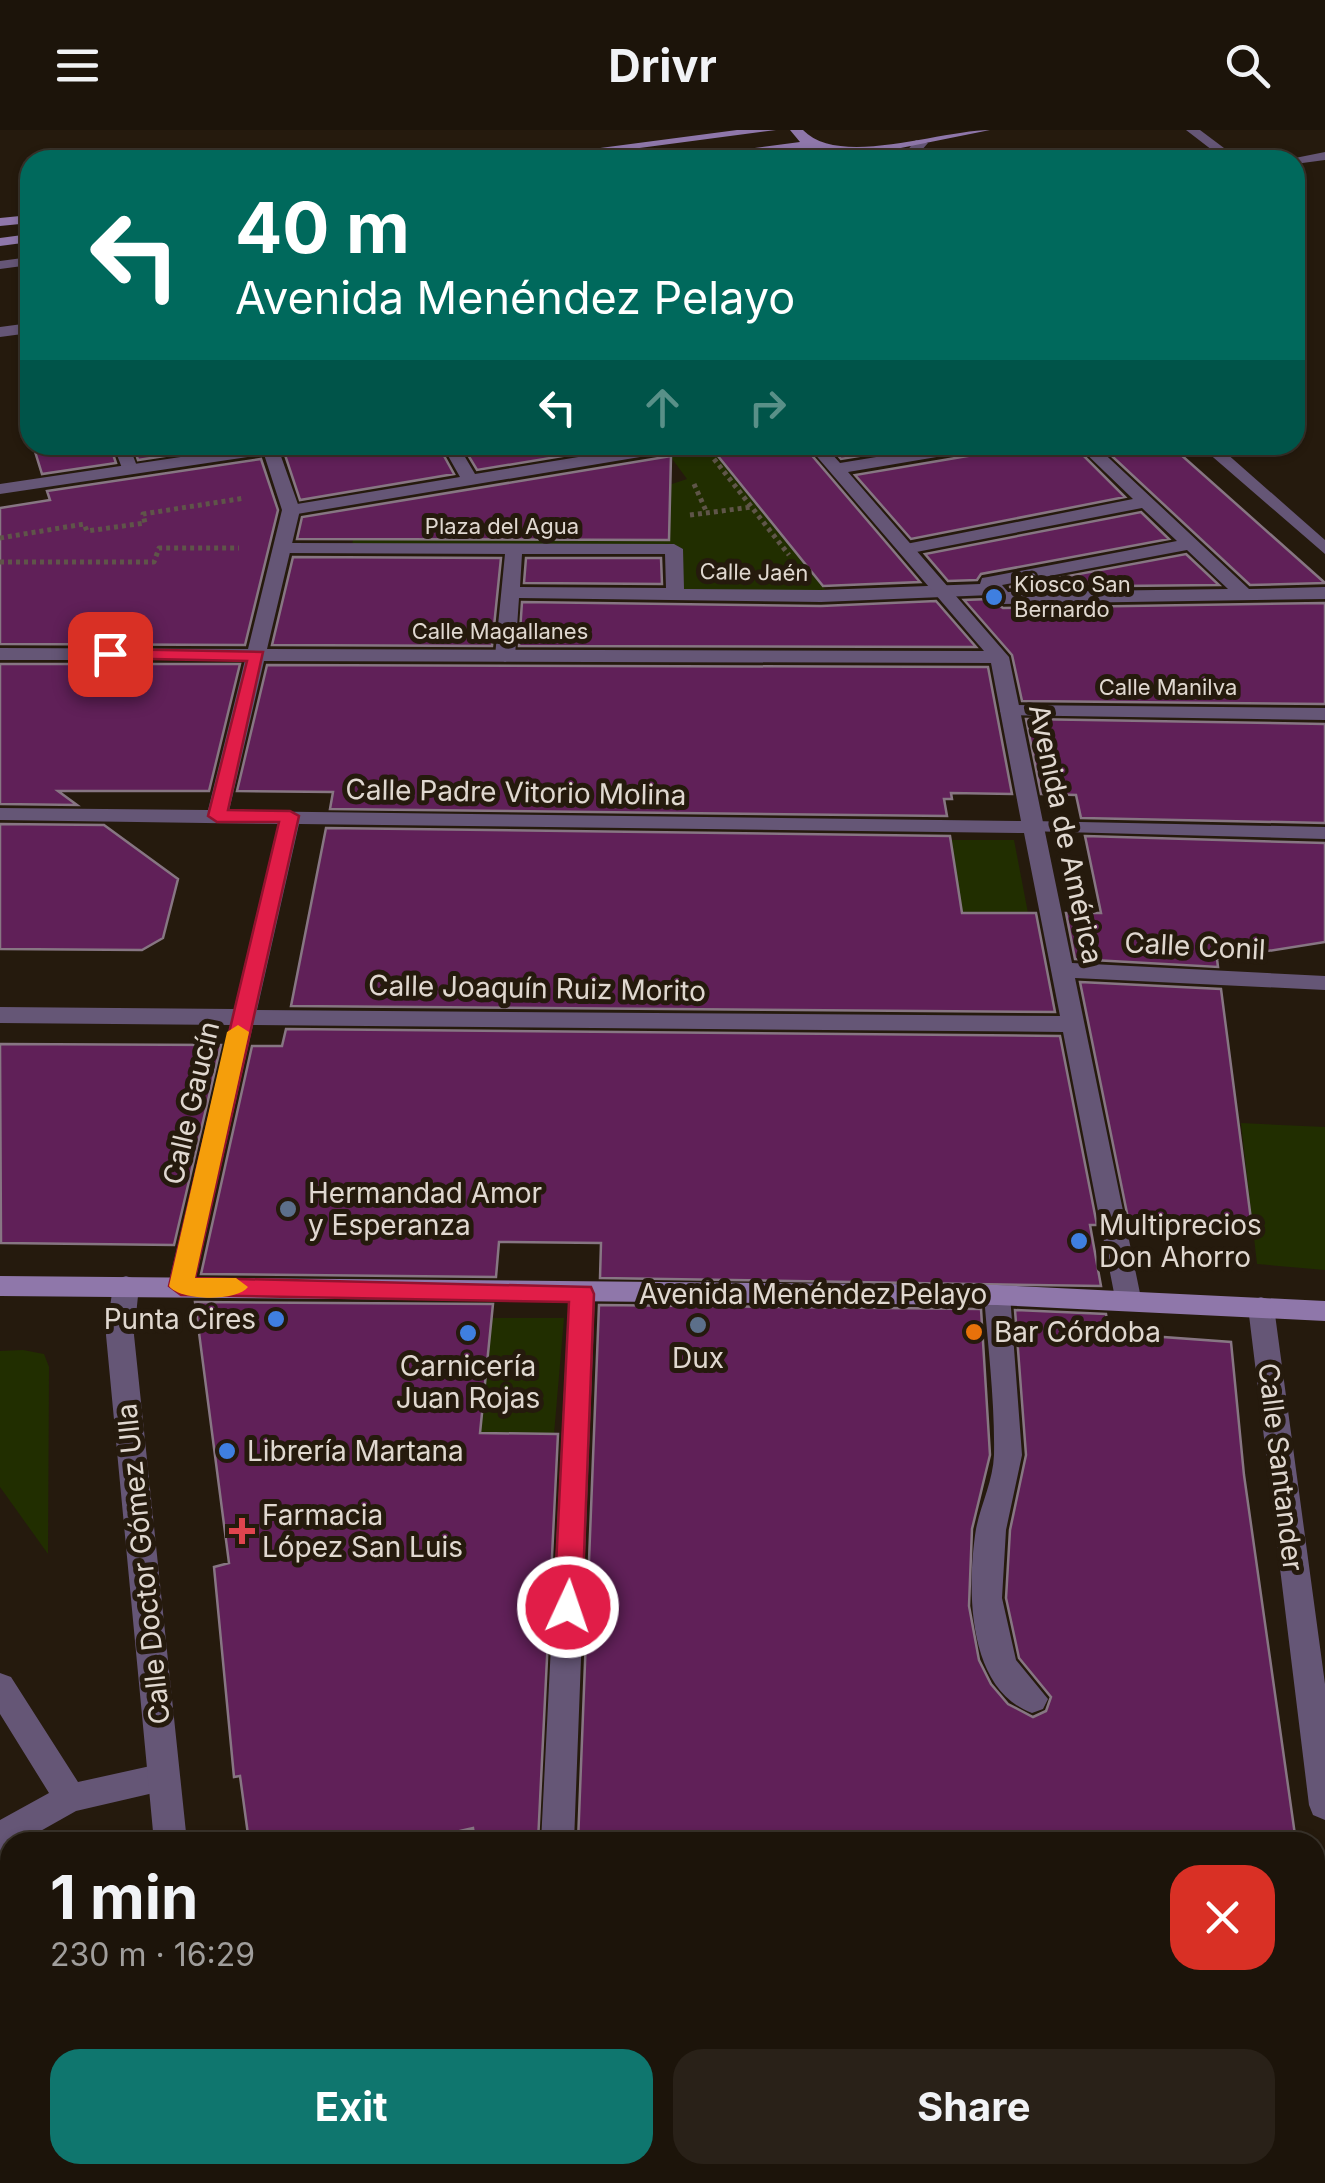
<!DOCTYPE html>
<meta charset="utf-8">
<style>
body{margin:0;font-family:Inter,sans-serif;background:#292118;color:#f1f3f6;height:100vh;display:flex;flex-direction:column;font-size:38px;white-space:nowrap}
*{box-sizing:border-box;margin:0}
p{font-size:32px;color:#a09e9c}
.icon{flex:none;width:55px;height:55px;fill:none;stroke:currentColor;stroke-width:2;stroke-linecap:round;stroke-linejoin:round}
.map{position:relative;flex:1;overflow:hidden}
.details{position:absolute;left:0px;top:1702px;width:1325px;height:352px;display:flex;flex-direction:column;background:#1c140a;border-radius:30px 30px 0 0;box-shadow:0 2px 8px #0004,0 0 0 2px #3a332b}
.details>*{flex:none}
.banner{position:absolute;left:20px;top:20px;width:1285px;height:305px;border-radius:30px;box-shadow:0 2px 8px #0004,0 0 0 2px #3a332b;background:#00695c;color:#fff;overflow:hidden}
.pin{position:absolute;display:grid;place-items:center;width:85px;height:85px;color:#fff;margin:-42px;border-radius:20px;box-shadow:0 5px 15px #0006}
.me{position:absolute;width:110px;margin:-55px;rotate:3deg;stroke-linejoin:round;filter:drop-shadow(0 0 8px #0008)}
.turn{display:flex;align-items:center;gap:35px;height:210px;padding:0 50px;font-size:45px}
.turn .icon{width:130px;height:130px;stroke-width:2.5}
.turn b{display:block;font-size:70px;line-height:85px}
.lanes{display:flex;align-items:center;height:95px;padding:0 50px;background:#0003;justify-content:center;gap:50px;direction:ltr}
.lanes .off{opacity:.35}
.round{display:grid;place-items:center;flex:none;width:105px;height:105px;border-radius:30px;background:#292118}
.summary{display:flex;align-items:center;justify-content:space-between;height:170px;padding:0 50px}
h1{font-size:60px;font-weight:700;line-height:75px}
.cta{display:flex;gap:20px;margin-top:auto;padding:20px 50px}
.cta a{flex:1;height:115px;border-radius:30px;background:#0f766e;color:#fff;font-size:40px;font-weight:700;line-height:115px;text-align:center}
.cta a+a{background:#292118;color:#f1f3f6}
header{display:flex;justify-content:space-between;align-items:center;height:130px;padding:0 50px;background:#1c140a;font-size:45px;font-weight:700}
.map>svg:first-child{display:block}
</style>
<header><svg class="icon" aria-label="menu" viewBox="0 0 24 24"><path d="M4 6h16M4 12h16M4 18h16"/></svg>Drivr<svg class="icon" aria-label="search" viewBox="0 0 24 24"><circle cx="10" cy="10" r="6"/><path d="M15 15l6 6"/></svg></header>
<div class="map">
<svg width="1325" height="2053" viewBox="0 0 1325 2053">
<rect width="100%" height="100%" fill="#251a0d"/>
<path fill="#212e00" d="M 716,318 L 828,463 L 669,468 L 668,423 L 351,421 L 354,404 L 672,354 L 687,349 L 670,326 Z
M 927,710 L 1014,710 L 1028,783 L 962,783 Z
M 1241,993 L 1325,997 L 1325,1140 L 1257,1134 Z
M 492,1188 L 564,1188 L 554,1304 L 480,1303 Z
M 23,1220 L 44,1224 L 49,1237 L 48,1424 L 0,1357 L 0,1221 Z"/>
<path fill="#602058" stroke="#877683" stroke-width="2.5" d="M 33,315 L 110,315 L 116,333 L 42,344 Z
M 133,315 L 236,315 L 138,330 Z
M 306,315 L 438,315 L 454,344 L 300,370 L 285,325 Z
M 462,315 L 629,315 L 477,340 Z
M 709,315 L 803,315 L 920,452 L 823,456 Z
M 829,315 L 926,315 L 841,329 Z
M 990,315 L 1073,315 L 1125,367 L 911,409 L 855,345 L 979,324 Z
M 1100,315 L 1170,315 L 1325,453 L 1250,455 Z
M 671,326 L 669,410 L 297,409 L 302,387 Z
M 261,329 L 278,380 L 245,515 L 0,514 L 0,378 L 50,370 L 47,361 Z
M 1141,382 L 1169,409 L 981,444 L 977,450 L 948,451 L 925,424 Z
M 1186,424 L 1219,455 L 1009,457 Z
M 293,427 L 501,428 L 492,516 L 272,515 Z
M 526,428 L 661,428 L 662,454 L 524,453 Z
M 990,469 L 1003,478 L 1325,473 L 1325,574 L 1022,571 L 1012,525 L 964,470 Z
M 936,471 L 976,517 L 519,516 L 522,472 L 821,476 Z
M 0,534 L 240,534 L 209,661 L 58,661 L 77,675 L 0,674 Z
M 267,535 L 988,537 L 1012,664 L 951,663 L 952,669 L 944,669 L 947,686 L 330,679 L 333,662 L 237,661 Z
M 1026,589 L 1325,594 L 1325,693 L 1081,688 L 1076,665 L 1041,664 Z
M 0,694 L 104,695 L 178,749 L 163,808 L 142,820 L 0,819 Z
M 326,698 L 950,706 L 962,783 L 1036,783 L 1055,882 L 291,876 Z
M 1085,706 L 1325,713 L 1325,812 L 1217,829 L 1218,837 L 1075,829 L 1066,783 L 1101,783 Z
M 1080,852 L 1221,859 L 1253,1105 L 1130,1098 Z
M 286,899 L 1060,906 L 1097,1095 L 1090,1095 L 1101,1156 L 600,1148 L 601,1113 L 499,1112 L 496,1147 L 201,1144 L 252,916 L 282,916 Z
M 0,914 L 221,915 L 174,1115 L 1,1113 Z
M 195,1172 L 493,1174 L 480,1303 L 558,1304 L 538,1712 L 475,1712 L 473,1698 L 411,1712 L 249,1712 L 240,1646 L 234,1647 L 214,1437 L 229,1433 Z
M 599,1175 L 981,1179 L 990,1325 L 972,1399 L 969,1476 L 979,1530 L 991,1554 L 1008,1574 L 1033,1587 L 1046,1581 L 1051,1567 L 1019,1528 L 1006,1468 L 1010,1400 L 1026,1325 L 1015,1180 L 1106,1184 L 1109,1203 L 1231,1212 L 1244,1345 L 1296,1712 L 578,1712 Z"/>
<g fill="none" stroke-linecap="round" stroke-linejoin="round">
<path stroke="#5f5549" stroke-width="5" stroke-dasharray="4 4" stroke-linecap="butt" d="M 714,329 L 789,425
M 694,354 L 707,383
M 690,385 L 752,377
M 0,408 L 84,394 L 87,401 L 145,393 L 143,384 L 245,368
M 0,432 L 154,432 L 159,418 L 239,418"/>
<path fill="#655676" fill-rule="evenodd" d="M 0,1543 L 11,1547 L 78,1652 L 164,1633 L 175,1638 L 180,1648 L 175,1658 L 76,1681 L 21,1712 L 10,1712 L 10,1718 L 0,1722 L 0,1690 L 49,1663 L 0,1584 Z"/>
<path fill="#655676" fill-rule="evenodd" d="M 442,315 L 458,315 L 475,344 L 652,315 L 690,315 L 682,320 L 291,385 L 282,380 L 291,375 L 460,347 Z
M 1077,315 L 1095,315 L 1249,459 L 1325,457 L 1325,469 L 1003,474 L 991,465 L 821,472 L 519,468 L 515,526 L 505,532 L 495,526 L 505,424 L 285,423 L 276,418 L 285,413 L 674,414 L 683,419 L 684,459 L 821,460 L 980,454 L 982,448 L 988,447 L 1177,411 L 1142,378 L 906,424 L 897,419 L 906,414 L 1133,369 ZM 1187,420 L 1228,459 L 1008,462 L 1002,455 ZM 522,424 L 665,424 L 666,458 L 520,457 Z
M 1010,575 L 1325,578 L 1325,590 L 1003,585 L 1000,581 Z
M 1032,691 L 1325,697 L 1325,709 L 1025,701 L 1021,697 Z
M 997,1155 L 1006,1158 L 1010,1165 L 1022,1325 L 1006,1400 L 1002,1468 L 1016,1530 L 1048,1569 L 1043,1579 L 1032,1583 C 966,1559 967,1456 976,1399 C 981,1374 993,1351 994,1325 C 995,1272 988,1218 984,1165 L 988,1158 Z
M 1315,1786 L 1325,1786 L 1325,1818 L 1315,1818 Z"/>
<path fill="#655676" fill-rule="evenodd" d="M 1186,0 L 1200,0 L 1240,30 L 1225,30 Z
M 843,18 L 848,19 L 848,25 L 797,30 Z
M 1325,22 L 1325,30 L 1295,34 L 1295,30 L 1285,30 Z
M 30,127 L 30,135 L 0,139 L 0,131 Z
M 30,193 L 30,203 L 0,207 L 0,197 Z
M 113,315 L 129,315 L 138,339 L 136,343 L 124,343 Z
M 261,315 L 277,315 L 300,380 L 267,519 L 984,521 L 807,315 L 824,315 L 840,333 L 949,315 L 986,315 L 978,320 L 848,342 L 1009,527 L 1072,833 L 1325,846 L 1325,860 L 1075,848 L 1141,1168 L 1137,1175 L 1119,1175 L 1115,1168 L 1063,902 L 253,895 L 194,1156 L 190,1163 L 172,1163 L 168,1156 L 230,895 L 0,893 L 0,877 L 234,879 L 278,694 L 0,690 L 0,678 L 208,680 L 245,530 L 0,530 L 0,518 L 248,519 L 282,380 ZM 264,531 L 991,533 L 1021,691 L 229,681 ZM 299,694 L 1024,703 L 1060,886 L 257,880 Z
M 582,1153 L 591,1156 L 595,1163 L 574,1712 L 541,1712 L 569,1163 L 573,1156 Z
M 1261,1167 L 1270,1170 L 1274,1177 L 1325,1554 L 1325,1690 L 1313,1685 L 1309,1675 L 1248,1177 L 1252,1170 Z"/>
<path fill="#655676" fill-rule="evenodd" d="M 916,10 L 928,13 L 913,30 L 899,30 Z
M 856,19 L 866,19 L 884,30 L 867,30 L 856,25 Z
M 261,315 L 302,315 L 294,320 L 0,364 L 0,354 Z
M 1199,315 L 1217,315 L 1325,410 L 1325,424 Z
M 126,1146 L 135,1149 L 139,1156 L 134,1205 L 187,1712 L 154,1712 L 106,1205 L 113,1156 L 117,1149 Z
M 188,2045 L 226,2045 L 227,2053 L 189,2053 Z"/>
<path fill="#8f77aa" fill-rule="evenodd" d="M 737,0 L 776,0 L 549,30 L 509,30 Z
M 790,0 L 803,0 C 839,38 941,0 990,0 L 861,26 L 810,19 L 709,30 L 666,30 L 800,12 Z
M 30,85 L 30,93 L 0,96 L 0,88 Z
M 30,104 L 30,112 L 0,116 L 0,108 Z
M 0,1146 L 997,1155 L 1325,1171 L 1325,1191 L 997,1175 L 0,1166 Z"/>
</g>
<path fill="#e11d48" stroke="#92132f" stroke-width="2.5" d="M 110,519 L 263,522 L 228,680 L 290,681 L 299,686 L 195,1148 L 591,1157 L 594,1164 L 582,1477 L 578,1485 L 558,1485 L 554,1477 L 569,1172 L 181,1165 L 169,1156 L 279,692 L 217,692 L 208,686 L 247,531 L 104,528 L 104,521 Z"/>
<path fill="#f59e0b" d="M 238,895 L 249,902 L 195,1148 L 236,1148 L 248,1157 C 237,1172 180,1171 169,1156 L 227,902 Z"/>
<g fill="#3f7fe0" stroke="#251a0d" stroke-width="4">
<circle cx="994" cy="467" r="10"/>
<circle cx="1079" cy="1111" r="10"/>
<circle cx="276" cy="1189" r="10"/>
<circle cx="468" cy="1203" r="10"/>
<circle cx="227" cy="1321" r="10"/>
</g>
<g fill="#5c6f8a" stroke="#251a0d" stroke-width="4">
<circle cx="288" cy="1079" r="10"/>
<circle cx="698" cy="1195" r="10"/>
</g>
<circle fill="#e8710a" stroke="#251a0d" stroke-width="4" cx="974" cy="1202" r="10"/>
<path fill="#e0444e" stroke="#251a0d" stroke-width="4" d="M237 1386h10v10h10v10h-10v10h-10v-10h-10v-10h10z"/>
<g text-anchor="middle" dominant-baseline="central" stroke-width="10" stroke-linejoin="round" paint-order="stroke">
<g font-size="22" fill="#e0d8d0" stroke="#251a0d">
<text x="502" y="396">Plaza del Agua</text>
<text transform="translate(754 442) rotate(1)">Calle Jaén</text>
<text x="500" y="501">Calle Magallanes</text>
<text x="1168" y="557">Calle Manilva</text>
</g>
<g font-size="22" fill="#e0d8d0" stroke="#251a0d" text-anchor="start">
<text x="1014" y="454">Kiosco San<tspan x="1014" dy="25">Bernardo</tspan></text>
</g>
<g font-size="28" fill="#e0d8d0" stroke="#251a0d">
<text transform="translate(516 662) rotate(1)">Calle Padre Vitorio Molina</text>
<text transform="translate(1066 704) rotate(78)">Avenida de América</text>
<text transform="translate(1195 816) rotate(3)">Calle Conil</text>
<text transform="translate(537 858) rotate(1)">Calle Joaquín Ruiz Morito</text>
<text transform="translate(191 973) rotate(-77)">Calle Gaucín</text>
<text x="813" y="1164">Avenida Menéndez Pelayo</text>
<text transform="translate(1281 1337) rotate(83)">Calle Santander</text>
<text transform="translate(143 1434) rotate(-96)">Calle Doctor Gómez Ulla</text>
</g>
<g font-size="28" fill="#e0d8d0" stroke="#251a0d" text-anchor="start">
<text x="308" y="1063">Hermandad Amor<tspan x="308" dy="32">y Esperanza</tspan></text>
<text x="1099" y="1095">Multiprecios<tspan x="1099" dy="32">Don Ahorro</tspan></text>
<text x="256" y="1189" text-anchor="end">Punta Cires</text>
<text x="994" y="1202">Bar Córdoba</text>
<text x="698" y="1228" text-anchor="middle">Dux</text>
<text x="468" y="1236" text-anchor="middle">Carnicería<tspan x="468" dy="32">Juan Rojas</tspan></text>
<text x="247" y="1321">Librería Martana</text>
<text x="262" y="1385">Farmacia<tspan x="262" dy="32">López San Luis</tspan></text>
</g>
</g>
</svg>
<div class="pin" style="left:110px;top:524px;background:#d93025"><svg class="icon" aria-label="arrive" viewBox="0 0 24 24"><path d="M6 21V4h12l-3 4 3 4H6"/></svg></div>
<svg class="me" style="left:568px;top:1477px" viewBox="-20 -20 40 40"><circle r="17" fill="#e11d48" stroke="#fff" stroke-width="3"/><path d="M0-11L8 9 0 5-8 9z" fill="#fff"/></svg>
<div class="banner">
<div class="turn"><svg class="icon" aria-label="left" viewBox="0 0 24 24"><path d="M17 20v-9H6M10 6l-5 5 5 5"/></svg><div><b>40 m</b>Avenida Menéndez Pelayo</div></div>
<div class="lanes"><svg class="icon" aria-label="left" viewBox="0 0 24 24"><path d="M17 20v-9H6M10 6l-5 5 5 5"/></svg><svg class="icon off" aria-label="ahead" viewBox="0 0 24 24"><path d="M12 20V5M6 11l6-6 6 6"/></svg><svg class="icon off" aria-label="right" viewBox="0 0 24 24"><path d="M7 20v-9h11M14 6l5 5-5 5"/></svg></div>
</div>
<section class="details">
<div class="summary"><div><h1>1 min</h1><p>230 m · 16:29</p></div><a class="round" style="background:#d93025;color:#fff"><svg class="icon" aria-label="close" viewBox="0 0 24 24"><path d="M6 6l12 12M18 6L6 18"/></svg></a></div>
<div class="cta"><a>Exit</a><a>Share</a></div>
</section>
</div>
